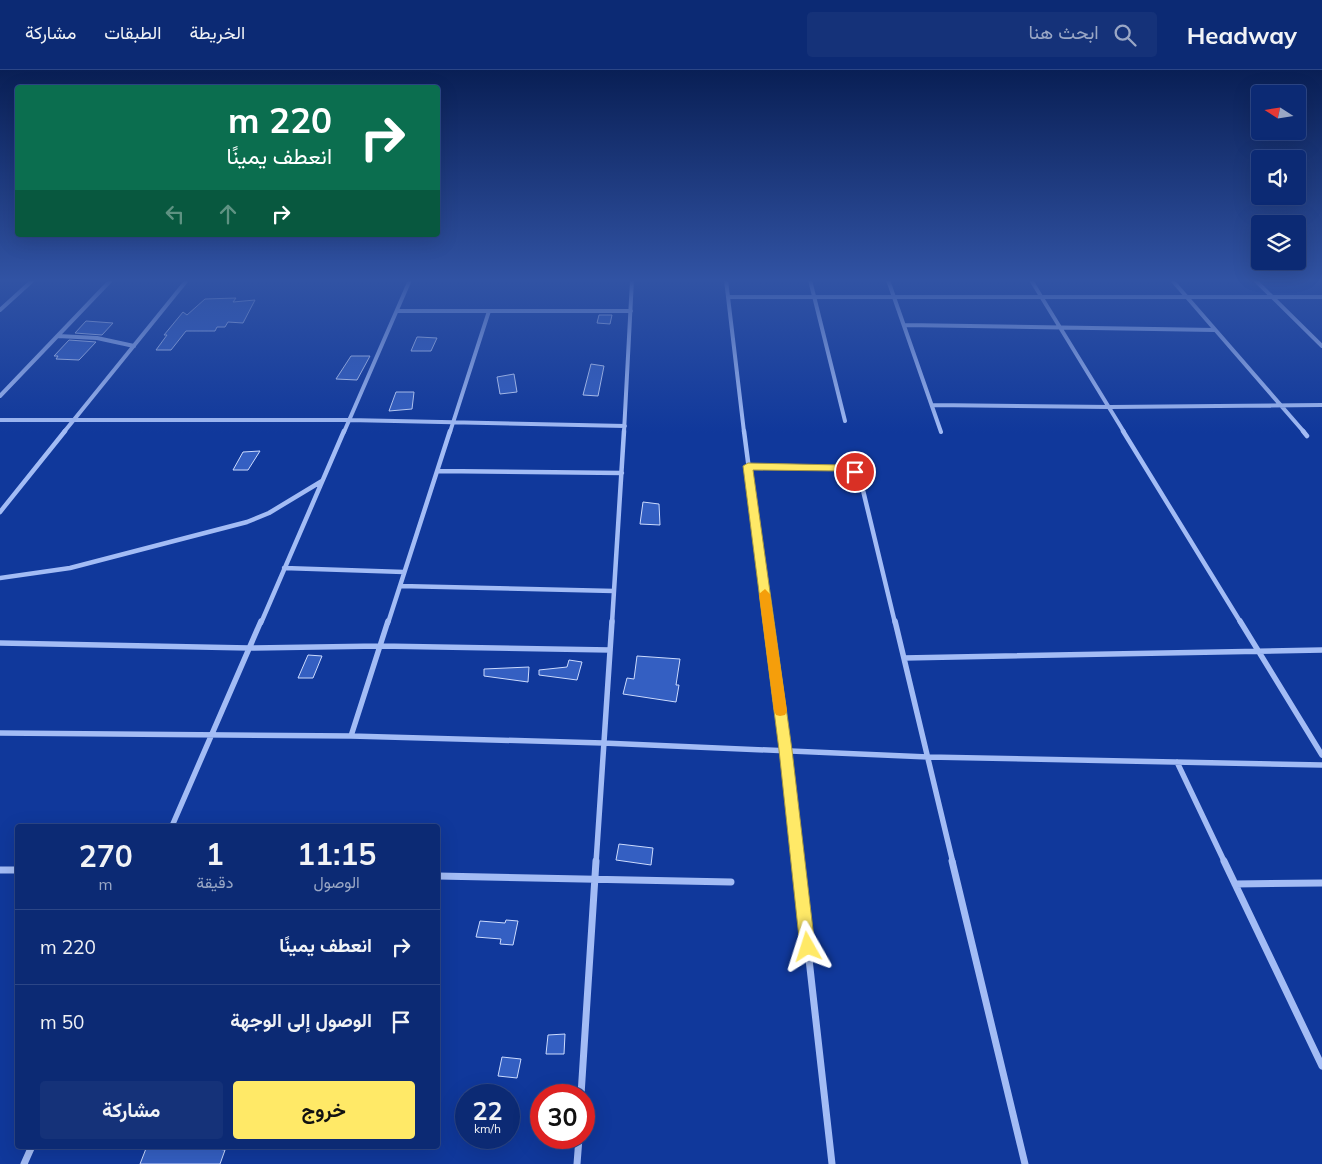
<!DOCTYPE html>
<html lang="ar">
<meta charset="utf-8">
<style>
body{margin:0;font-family:Mulish,Vazirmatn,sans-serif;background:#153279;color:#f1f3f6;direction:rtl;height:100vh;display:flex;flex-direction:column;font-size:19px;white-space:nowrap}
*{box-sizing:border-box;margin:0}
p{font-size:16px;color:#9aa7c5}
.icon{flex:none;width:28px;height:28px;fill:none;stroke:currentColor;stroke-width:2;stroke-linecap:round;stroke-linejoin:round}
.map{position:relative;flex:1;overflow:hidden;direction:ltr}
.sheet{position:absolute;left:15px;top:754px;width:425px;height:325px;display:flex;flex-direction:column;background:#0c2a74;border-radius:5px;box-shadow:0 5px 20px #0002,0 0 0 1px #2c4686;direction:rtl}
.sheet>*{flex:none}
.banner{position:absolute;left:15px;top:15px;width:425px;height:152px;border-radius:5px;box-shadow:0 5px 20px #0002,0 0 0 1px #2c4686;direction:rtl;background:#0b6e4f;color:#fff;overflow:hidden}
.needle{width:32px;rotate:282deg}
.fabs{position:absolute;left:1251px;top:15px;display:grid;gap:10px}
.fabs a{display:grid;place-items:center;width:55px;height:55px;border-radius:5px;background:#0c2a74;box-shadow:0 5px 20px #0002,0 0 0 1px #2c4686;font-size:25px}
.speed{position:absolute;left:455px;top:1014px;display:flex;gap:10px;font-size:25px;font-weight:700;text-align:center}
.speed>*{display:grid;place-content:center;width:65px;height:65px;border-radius:50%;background:#0c2a74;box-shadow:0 5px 20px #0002,0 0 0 1px #2c4686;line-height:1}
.speed small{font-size:12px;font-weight:400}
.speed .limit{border:8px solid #d22;background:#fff;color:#111}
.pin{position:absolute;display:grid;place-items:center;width:42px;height:42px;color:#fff;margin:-21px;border:2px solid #fff;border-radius:50%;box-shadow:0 1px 5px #0007}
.me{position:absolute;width:55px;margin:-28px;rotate:354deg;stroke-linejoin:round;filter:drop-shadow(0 0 4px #0008)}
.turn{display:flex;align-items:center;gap:18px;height:105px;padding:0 25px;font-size:22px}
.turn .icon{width:65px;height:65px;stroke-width:2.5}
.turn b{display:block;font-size:35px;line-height:42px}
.lanes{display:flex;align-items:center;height:48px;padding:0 25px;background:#0003;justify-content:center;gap:25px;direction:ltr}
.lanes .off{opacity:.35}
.eta{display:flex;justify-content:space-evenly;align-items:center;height:85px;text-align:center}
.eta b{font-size:30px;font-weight:700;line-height:35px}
.button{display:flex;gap:10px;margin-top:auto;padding:10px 25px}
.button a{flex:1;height:58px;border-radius:5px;background:#ffe967;color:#111;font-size:20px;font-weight:700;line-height:58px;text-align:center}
.button a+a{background:#153279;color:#f1f3f6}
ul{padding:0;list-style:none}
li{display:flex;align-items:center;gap:15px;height:75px;padding:0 25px;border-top:1px solid #2c4686}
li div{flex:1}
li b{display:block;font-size:19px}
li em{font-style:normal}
header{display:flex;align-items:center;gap:30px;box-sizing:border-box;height:70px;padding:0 25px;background:#0c2a74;border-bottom:1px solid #2c4686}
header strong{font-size:24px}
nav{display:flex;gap:28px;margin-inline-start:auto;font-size:18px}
.search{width:350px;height:45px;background:#153279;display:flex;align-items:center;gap:12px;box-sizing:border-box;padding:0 18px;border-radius:5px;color:#9aa7c5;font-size:19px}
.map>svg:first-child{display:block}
</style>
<header>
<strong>Headway</strong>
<div class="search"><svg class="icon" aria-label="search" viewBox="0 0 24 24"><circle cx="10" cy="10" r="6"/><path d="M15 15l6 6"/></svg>ابحث هنا</div>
<nav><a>الخريطة</a><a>الطبقات</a><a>مشاركة</a></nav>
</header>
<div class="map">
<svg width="1322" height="1094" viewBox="0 0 1322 1094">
<rect width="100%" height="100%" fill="#10389b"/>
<path fill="#345fc2" stroke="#ccdbfe" d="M 236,228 L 233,232 L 255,230 L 243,253 L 228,252 L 225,257 L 217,257 L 215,261 L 186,261 L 171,280 L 156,280 L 167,265 L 164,265 L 183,242 L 187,245 L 205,229 Z
M 599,245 L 612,245 L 610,254 L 597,253 Z
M 86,251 L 113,253 L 102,265 L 75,263 Z
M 417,267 L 419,267 L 437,268 L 431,281 L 411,281 Z
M 69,270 L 96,272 L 79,290 L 56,289 L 58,286 L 54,286 Z
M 351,286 L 370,286 L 357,310 L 336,309 Z
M 591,294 L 604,296 L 598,326 L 583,325 Z
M 514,304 L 517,322 L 500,324 L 497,307 Z
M 396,322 L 414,322 L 412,339 L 389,341 Z
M 260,381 L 248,400 L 233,400 L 243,382 Z
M 643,432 L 659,434 L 660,455 L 640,454 Z
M 308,585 L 322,586 L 313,608 L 298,608 Z
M 637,586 L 680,589 L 676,615 L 679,615 L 676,632 L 623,624 L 627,608 L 634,609 Z
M 569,590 L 582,592 L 577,610 L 539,605 L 539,600 L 567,597 Z
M 529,597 L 528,612 L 484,606 L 484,599 Z
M 619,774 L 653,778 L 651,795 L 616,790 Z
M 506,850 L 518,851 L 513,875 L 500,874 L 501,869 L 476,867 L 480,851 L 505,853 Z
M 565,964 L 564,984 L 546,984 L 548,965 Z
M 502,987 L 521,989 L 517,1008 L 498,1006 Z
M 147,1076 L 195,1076 L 225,1080 L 220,1094 L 140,1094 Z"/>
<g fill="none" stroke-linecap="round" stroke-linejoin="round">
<path stroke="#a3bcf5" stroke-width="4" d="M 726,210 L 744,362
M 810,210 L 845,351
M 888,210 L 941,362
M 1031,210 L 1124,362
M 1172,210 L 1304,362
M 1255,210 L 1322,276
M 729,227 L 1322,227
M 0,240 L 33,210
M 397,241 L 631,241
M 905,255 L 1215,260
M 58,266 L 97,268 L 134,276
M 0,326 L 111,210
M 932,335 L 1110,337 L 1322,335
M 0,350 L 349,350 L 625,356
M 64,362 L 187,210
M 344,362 L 410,210
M 450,362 L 489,241
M 624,362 L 632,210"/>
<path stroke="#a3bcf5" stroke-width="4.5" d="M 744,361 L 769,553
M 1123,361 L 1241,553
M 1303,361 L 1307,366
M 748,397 L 841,398 L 855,403 L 861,412 L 895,553
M 437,401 L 622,403
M 0,442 L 65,361
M 284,498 L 404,502
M 0,508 L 70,498 L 247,452 L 269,443 L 322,411
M 400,516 L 614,521
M 261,553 L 344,361
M 388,553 L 450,361
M 612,553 L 624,361"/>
<path stroke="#a3bcf5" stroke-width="5.5" d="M 769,551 L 799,793
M 895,551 L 953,793
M 1240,551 L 1322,685
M 0,573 L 249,578 L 380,576 L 610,580
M 904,588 L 1322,580
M 0,663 L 351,666 L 603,673 L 928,687 L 1322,695
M 351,666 L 388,551
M 1177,692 L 1225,793
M 172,756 L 261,551
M 596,793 L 612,551"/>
<path stroke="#a3bcf5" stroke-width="7" d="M 798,791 L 832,1094
M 952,791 L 1025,1094
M 1224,791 L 1322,996
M 0,800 L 18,800
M 438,806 L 731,812
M 1235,814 L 1322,813
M 581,1025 L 596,791
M 24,1094 L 32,1076
M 577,1094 L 579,1068"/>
</g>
<linearGradient id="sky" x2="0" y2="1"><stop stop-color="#091f55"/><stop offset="0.58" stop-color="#3153a4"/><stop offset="1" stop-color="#3153a4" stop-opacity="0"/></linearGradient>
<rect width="1322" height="363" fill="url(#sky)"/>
<path fill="#ffe967" stroke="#a69743" d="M 748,393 L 841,395 L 858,400 L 859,402 L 855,406 L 841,401 L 753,400 L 792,680 L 815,877 L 813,883 L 808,885 L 802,883 L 800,877 L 779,680 L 743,396 Z"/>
<path fill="#f59e0b" d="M 765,519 L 770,524 L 787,641 L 785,645 L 780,646 L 776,645 L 774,641 L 759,524 Z"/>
</svg>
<div class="fabs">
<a><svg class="needle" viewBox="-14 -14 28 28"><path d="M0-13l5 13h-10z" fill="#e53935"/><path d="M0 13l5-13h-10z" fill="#9aa7c5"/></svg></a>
<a><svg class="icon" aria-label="sound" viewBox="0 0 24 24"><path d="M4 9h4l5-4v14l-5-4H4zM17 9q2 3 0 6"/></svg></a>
<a><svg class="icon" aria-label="layers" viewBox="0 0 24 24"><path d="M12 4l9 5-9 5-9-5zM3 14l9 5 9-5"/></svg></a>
</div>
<div class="speed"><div>22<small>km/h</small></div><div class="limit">30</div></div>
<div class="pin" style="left:855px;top:402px;background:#d93025"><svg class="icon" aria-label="arrive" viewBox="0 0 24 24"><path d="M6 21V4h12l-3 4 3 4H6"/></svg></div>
<svg class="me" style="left:808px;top:877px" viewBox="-20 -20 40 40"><path d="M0-17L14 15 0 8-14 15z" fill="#ffe967" stroke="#fff" stroke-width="4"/></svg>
<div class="banner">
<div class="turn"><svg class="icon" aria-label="right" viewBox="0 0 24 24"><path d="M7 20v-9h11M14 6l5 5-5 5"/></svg><div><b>220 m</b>انعطف يمينًا</div></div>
<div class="lanes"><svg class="icon off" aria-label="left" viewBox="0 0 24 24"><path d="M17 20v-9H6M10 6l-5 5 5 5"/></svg><svg class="icon off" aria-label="ahead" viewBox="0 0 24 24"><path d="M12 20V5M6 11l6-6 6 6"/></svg><svg class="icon" aria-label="right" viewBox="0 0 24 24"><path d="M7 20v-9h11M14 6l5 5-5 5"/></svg></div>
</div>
<section class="sheet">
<div class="eta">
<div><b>11:15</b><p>الوصول</p></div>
<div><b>1</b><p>دقيقة</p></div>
<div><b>270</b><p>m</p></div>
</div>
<ul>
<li><svg class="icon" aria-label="right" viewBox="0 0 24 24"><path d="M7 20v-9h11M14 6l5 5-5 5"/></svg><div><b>انعطف يمينًا</b></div><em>220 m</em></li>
<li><svg class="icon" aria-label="arrive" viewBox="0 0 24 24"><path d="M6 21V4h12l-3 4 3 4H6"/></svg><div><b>الوصول إلى الوجهة</b></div><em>50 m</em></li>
</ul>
<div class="button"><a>خروج</a><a>مشاركة</a></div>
</section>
</div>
